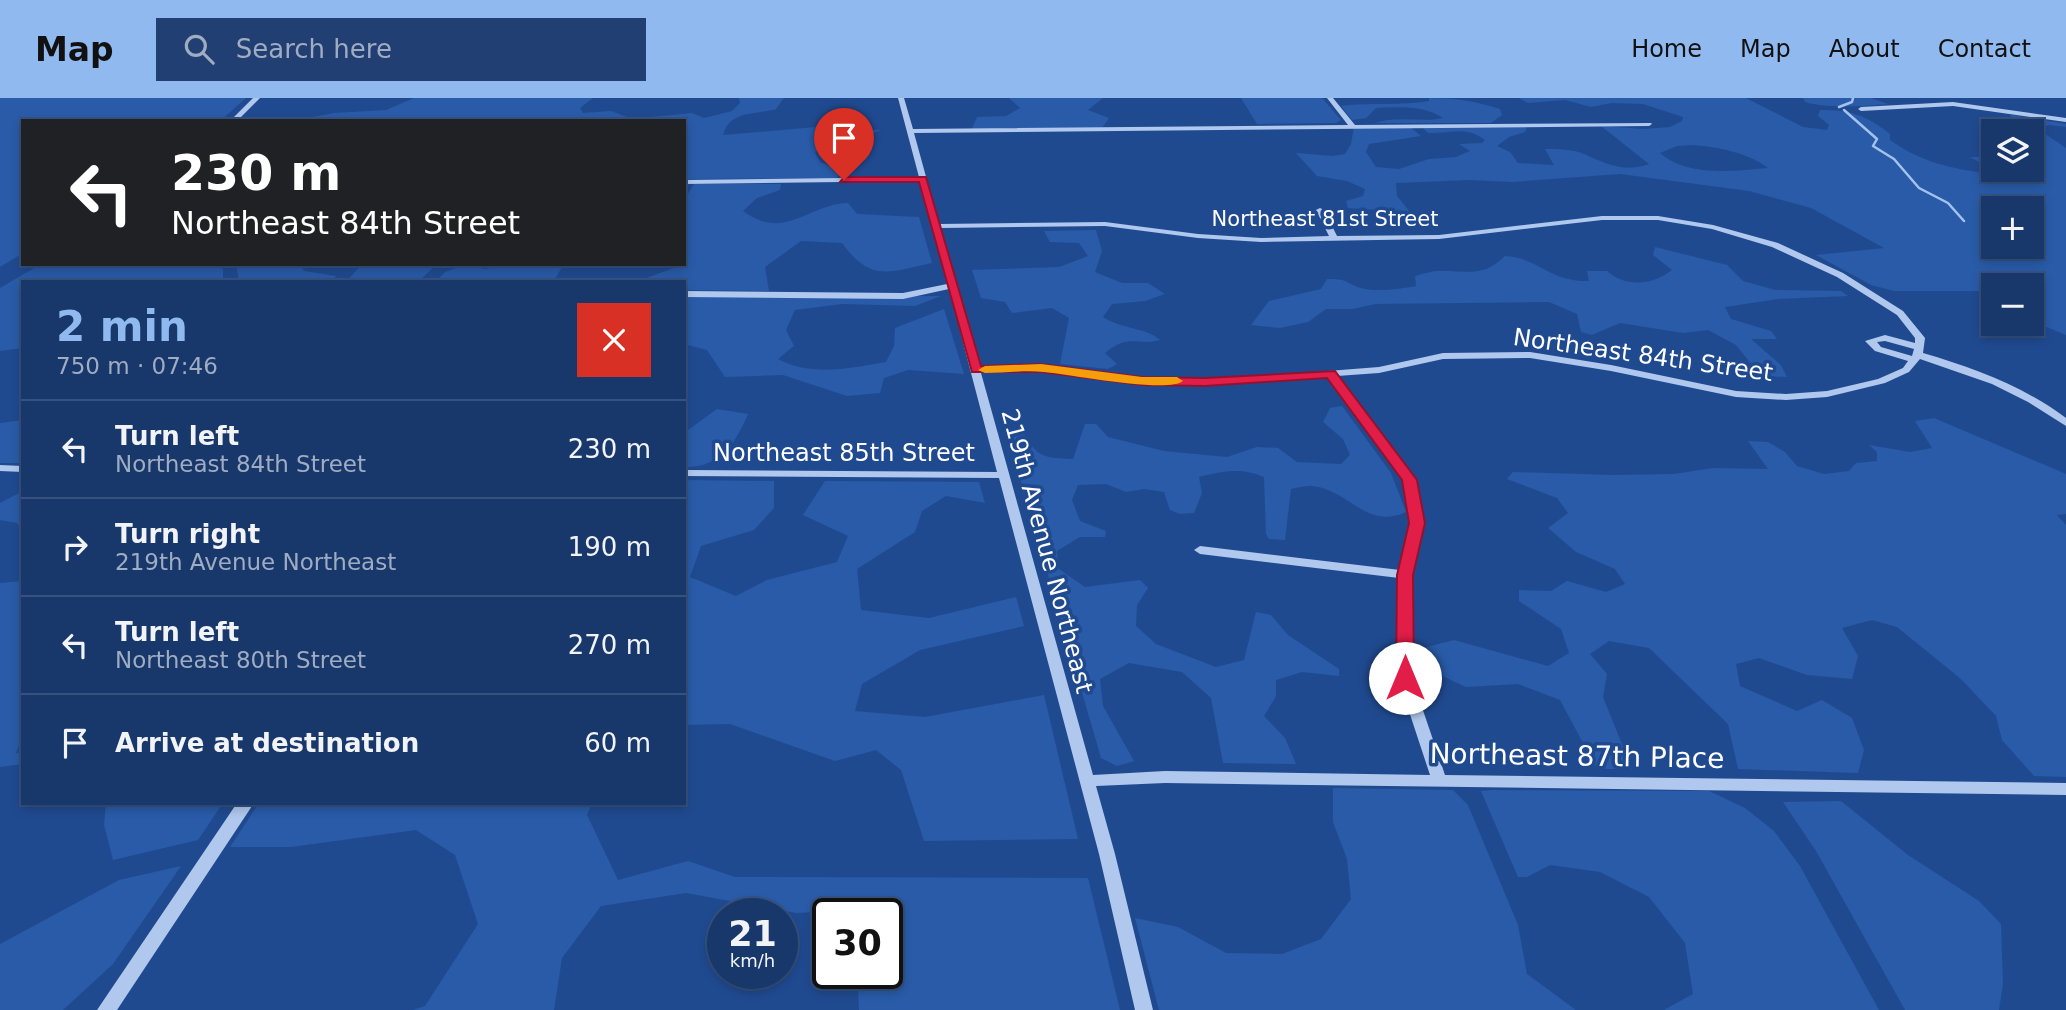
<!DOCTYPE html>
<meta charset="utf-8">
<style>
body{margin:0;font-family:"DejaVu Sans",sans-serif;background:#213f72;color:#f1f3f6;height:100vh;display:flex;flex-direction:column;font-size:26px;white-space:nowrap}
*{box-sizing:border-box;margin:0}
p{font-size:23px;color:#9facc2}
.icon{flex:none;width:38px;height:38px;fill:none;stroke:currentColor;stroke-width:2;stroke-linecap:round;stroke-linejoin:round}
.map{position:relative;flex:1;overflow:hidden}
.panel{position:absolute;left:21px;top:182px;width:665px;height:525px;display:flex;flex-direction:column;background:#18386c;border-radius:0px;box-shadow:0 4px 10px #0003,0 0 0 2px #36527f}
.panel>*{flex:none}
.guide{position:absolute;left:21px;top:21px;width:665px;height:147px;border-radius:0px;box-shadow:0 4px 10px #0003,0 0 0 2px #36527f;background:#202124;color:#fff;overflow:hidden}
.fabs{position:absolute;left:1981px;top:21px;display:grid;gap:14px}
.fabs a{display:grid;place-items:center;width:63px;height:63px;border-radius:0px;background:#18386c;box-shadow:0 4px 10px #0003,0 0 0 2px #36527f;font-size:35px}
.speed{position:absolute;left:707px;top:800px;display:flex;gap:14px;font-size:35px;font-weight:700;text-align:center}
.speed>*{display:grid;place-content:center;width:91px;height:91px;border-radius:50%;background:#18386c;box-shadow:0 4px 10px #0003,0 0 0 2px #36527f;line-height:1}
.speed small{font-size:18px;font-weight:400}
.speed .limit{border:4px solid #111;border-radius:10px;background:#fff;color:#111}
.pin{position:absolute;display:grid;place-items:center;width:60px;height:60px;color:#fff;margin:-72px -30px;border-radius:50% 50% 50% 0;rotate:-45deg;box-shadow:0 0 7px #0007}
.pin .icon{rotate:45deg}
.me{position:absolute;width:77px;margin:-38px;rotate:0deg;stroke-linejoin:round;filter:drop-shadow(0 0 5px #0008)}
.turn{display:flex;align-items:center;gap:24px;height:147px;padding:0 35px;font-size:32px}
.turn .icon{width:91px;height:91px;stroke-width:2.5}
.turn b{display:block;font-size:49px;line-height:60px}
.round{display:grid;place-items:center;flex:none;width:74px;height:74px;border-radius:0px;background:#213f72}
.headline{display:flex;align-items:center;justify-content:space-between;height:119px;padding:0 35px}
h1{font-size:42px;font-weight:800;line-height:52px;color:#90b9f0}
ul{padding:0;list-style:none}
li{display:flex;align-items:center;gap:21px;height:98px;padding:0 35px;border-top:2px solid #36527f}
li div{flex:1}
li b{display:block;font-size:26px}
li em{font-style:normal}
header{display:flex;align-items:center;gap:42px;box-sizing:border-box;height:98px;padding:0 35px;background:#90b9f0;color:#111}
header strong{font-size:33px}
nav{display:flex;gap:38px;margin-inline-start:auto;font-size:24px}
.search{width:490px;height:63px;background:#213f72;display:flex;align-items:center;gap:18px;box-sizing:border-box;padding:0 24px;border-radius:0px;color:#9facc2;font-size:26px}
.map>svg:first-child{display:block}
</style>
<header>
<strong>Map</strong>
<div class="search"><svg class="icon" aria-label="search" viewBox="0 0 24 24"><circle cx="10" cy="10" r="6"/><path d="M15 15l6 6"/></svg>Search here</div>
<nav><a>Home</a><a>Map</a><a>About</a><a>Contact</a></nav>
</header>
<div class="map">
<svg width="2066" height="912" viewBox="0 0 2066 912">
<rect width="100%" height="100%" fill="#204a90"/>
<path fill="#295ba8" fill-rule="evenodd" d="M 0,0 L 246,0 L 220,23 L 23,23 L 23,155 L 0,169 Z
M 414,0 L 593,0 L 580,10 L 583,15 L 611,13 L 627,19 L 651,19 L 692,15 L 704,20 L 732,13 L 740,5 L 739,0 L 784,0 L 776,11 C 755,17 730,12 723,37 L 816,29 L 880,32 L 863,41 L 827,44 L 815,54 L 820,64 L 842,73 L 837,80 L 684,81 L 684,23 L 293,23 L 334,15 L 386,12 Z
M 1009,0 L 1103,0 L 1088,12 L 1109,20 L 1102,30 L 972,31 L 977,19 L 1006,18 L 1020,10 Z
M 1241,0 L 1322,0 L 1341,22 L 1336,25 L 1257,26 Z
M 1429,0 C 1454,0 1476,3 1500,11 L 1502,17 L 1491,25 L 1375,25 C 1397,17 1421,25 1443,20 C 1424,7 1398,9 1376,10 L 1366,20 L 1352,22 L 1341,8 C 1371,4 1401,8 1429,3 Z
M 1519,0 L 1746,0 L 1803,29 L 1827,32 L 1829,27 L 1818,18 L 1820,12 C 1850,12 1866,17 1890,36 L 1890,42 C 1922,65 1951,70 1989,76 L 1996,74 L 1970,59 L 1993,59 L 1993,72 L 2032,72 L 2032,33 L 2005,23 L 2012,17 L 2066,26 L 2066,29 L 2049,27 L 2038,31 L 2066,50 L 2066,237 L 2032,223 L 2032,187 L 1993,187 L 1993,204 L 1980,193 L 1894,193 L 1871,187 L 1816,157 L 1884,150 L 1811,110 L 1749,93 L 1620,76 L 1512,84 L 1469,82 L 1396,85 L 1397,98 L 1410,114 L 1348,110 L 1346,103 L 1363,98 L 1365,91 L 1347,83 L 1317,78 L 1296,55 L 1332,58 L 1345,56 L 1351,46 L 1354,29 L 1409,28 L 1421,38 L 1369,46 L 1366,54 L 1376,69 L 1399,71 L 1429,61 L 1456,59 L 1470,53 L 1459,46 L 1482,45 L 1485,42 C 1466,27 1450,36 1428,35 L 1422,29 L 1527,28 L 1525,34 L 1509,39 L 1497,48 L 1510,54 L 1518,65 L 1554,67 L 1545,51 C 1558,51 1572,51 1584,56 C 1607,66 1624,75 1649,66 L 1601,28 L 1643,31 L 1670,29 L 1682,23 L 1683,19 L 1643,6 L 1611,5 L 1591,9 L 1565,2 L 1528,5 ZM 1694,47 C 1718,49 1749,55 1768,70 C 1734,73 1687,79 1660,55 L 1677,48 ZM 1993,110 L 2032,110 L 2032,149 L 1993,149 Z
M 1803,0 L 1871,0 L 1888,6 C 1865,8 1827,11 1805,4 Z
M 694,86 L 781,86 L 780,92 L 757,100 L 743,113 C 785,144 808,106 848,105 L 857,116 L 919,119 L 932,165 C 889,174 871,185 842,145 L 801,143 L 765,169 L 769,193 L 684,192 L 684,184 L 636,184 L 676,169 L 676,166 L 684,166 L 684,102 Z
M 1096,132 L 1102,153 L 1095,174 L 1122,185 L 1148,185 L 1165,196 L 1145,203 L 1112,206 L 1103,219 C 1123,232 1146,229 1160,242 C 1135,248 1129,235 1105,255 L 1117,266 L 1108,271 L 1060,266 L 1069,220 L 1052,210 L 1012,215 L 1005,204 L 981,200 L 972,172 L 1059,169 L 1088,158 L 1079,145 L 1050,144 L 1044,133 Z
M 1655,149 L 1727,167 L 1743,183 L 1775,192 L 1841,193 L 1848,198 L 1778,201 L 1725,209 L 1731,221 L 1771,233 L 1777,241 L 1751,241 L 1781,267 L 1787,279 L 1761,278 L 1736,247 L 1708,232 L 1683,235 L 1620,225 L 1592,237 L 1581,234 L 1577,216 L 1549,204 L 1375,206 L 1353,211 L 1326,211 L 1308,224 L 1280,230 L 1251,227 L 1269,203 L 1321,191 L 1327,181 C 1348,181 1342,183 1358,189 C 1374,195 1400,191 1416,188 L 1415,178 C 1424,176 1434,172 1443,173 C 1469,173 1484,179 1505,158 C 1537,159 1549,184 1589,183 L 1587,173 L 1607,173 C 1626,190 1653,187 1672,172 L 1653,157 Z
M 41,166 L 216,166 L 223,171 L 223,184 L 23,184 L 23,250 L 0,253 L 0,190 Z
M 236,166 L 301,166 L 304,173 L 336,178 L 332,184 L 239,184 Z
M 362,166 L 437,166 L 418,184 L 346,184 Z
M 466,166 L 485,171 L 509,166 L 564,166 L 553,184 L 435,184 L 445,174 Z
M 941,198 L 915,208 L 842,206 L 795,212 L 786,232 L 794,248 L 778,261 C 810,279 852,270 886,264 L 894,248 L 895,230 L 944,211 L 964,276 L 908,272 L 884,280 L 880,295 L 847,298 L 783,277 L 725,279 L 707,252 L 684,246 L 684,199 Z
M 1342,308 L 1391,375 L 1406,414 C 1366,432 1351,393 1313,388 C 1306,387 1298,390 1291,391 L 1285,442 L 1269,441 L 1266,436 L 1264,379 C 1242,369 1222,373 1199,379 L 1202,395 L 1194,415 L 1180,416 L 1170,412 L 1164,394 L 1144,391 L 1126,394 L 1106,386 L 1078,387 L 1072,402 L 1080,423 L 1106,433 L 1105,439 L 1080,439 L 1057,453 L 1059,471 L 1085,489 L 1140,482 L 1148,490 L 1137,507 L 1136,528 L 1156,546 L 1216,569 L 1244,562 L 1256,514 L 1271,517 L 1288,537 L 1339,571 L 1339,578 L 1302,574 L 1276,582 L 1276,598 L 1264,618 L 1285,640 L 1296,666 L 1223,665 L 1211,600 L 1182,574 L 1129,565 L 1100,581 L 1103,608 L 1134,663 L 1117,668 L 1101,660 L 1006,332 L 1023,334 C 1037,360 1045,360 1073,361 L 1085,326 L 1096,326 L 1108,339 L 1164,353 L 1227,359 L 1257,349 L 1278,350 L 1297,364 L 1341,366 L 1350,357 L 1343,341 L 1323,324 L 1330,310 Z
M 717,311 L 748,316 C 735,346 720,370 684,369 L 684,335 Z
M 1934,320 L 2066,376 L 2066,416 L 2057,417 L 2066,427 L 2066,679 L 2034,678 L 2002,642 L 1996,618 L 1961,581 L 1897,529 L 1872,522 L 1842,530 L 1858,558 L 1852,581 L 1807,577 L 1759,560 L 1736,566 L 1740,588 L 1797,613 L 1822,602 L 1852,620 L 1864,652 L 1858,675 L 1738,671 L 1728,626 L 1649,550 L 1609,543 L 1590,556 L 1607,576 L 1603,599 L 1632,671 L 1597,671 L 1560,602 L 1518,586 L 1466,589 L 1425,570 L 1423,550 L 1454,542 L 1548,568 L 1569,555 L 1561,531 L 1519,503 L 1519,492 L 1551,493 L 1567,483 L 1606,494 L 1625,486 L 1615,471 L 1576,454 L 1548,430 L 1568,415 L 1557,400 L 1507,381 L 1513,374 L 1613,377 L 1674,376 L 1713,370 L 1768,371 L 1748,343 L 1768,344 L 1785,354 L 1797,368 L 1824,376 L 1849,373 L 1856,365 L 1877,363 L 1877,354 L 1869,347 L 1910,354 L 1932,350 L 1915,323 Z
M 23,322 L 23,365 L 0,365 L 0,325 Z
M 684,382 L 774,383 L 774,410 L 754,432 L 701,448 L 690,479 L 736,498 L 767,482 L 837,464 L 848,438 L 803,417 L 825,383 L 979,384 L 985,405 L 946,398 L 922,413 L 915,434 L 857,471 L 861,512 L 929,520 L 1016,499 L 1024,528 L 920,552 L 862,586 L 855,613 L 925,619 L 1044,597 L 1078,741 L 924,743 L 901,672 L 876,652 L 835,663 L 730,626 L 684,627 Z
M 23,393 L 23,434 L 17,425 L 0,422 L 0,405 Z
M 23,483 L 23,637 L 16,655 L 23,656 L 23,666 L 0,669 L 0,485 Z
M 1333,690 L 1453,692 L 1468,707 L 1518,827 L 1527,876 L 1576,912 L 1159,912 L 1135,820 L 1178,829 L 1226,855 L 1282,856 L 1321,841 L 1351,801 L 1347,761 L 1333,724 Z
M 1492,692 L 1709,693 L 1745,710 L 1774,733 L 1800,768 L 1879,912 L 1664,912 L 1693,896 L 1685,845 L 1649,799 L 1600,774 L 1550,767 L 1527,779 L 1518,779 L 1481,693 Z
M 1841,703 L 1908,757 L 1979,803 L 2001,826 L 2003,886 L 1999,912 L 1905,912 L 1816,753 L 1783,704 Z
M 106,705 L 223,705 L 198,742 L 113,762 L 104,727 Z
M 259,705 L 592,705 L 587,717 L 618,782 L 688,763 L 735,779 L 1088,780 L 1120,912 L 859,912 L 857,875 L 887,875 L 887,816 L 854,815 L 853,812 L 796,815 L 686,795 L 601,808 L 562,860 L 554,912 L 413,912 L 425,908 L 478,826 L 455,757 L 416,732 L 291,749 L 230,749 Z
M 181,768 L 113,866 L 63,912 L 0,912 L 0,846 L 119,782 Z"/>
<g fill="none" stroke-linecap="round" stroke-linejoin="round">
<path stroke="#a4c2ee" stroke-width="2.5" d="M 1839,9 L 1852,4 L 1853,0
M 1844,12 L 1877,41 L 1873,48 L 1894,61 L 1919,90 L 1948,105 L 1964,123"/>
<path fill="#b0c8ed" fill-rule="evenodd" d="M 253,0 L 260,0 L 237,23 L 230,23 Z
M 898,0 L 904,0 L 913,31 L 1348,27 L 1327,0 L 1333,0 L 1355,27 L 1651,25 L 1652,26 L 1649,28 L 914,35 L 939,126 L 1105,124 L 1198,136 L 1261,140 L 1329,138 L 1316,112 L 1320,110 L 1324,112 L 1337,138 L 1439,137 L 1602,118 L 1658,118 L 1713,127 L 1778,145 L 1843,175 L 1903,213 L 1925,240 L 1923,255 C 1974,270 2023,288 2066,320 L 2066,328 L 2028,304 L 1992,286 L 1920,261 L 1909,274 L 1885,285 L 1827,299 L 1786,302 L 1736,299 L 1611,273 L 1530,260 L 1443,261 L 1379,275 L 1337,278 L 1416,382 L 1423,425 L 1411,477 L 1412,580 L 1445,677 L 2066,685 L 2066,697 L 1165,685 L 1096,688 L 1115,756 L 1153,912 L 1135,912 L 1099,756 L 999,380 L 684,378 L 684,372 L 997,374 L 949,191 L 903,201 L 684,199 L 684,193 L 903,195 L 947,186 L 920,83 L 684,86 L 684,82 L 919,79 ZM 1602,122 L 1658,122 L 1712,131 L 1772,149 L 1837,179 L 1897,217 L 1915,240 L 1915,245 L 1885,237 L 1865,243 L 1875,253 L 1908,263 L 1903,270 L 1878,281 L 1827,293 L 1786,296 L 1736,293 L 1611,267 L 1530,254 L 1443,255 L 1379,269 L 1225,281 L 1142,280 L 1041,267 L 979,269 L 940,130 L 1105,128 L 1198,140 L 1261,144 L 1439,141 ZM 1885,243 L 1914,251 L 1912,258 L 1881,249 L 1877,244 ZM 1041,273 L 1142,286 L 1225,287 L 1327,279 L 1404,382 L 1411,425 L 1400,472 L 1200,448 L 1194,452 L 1200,456 L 1399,480 L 1398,580 L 1430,677 L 1165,673 L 1093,677 L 981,275 Z
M 1953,4 L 2066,20 L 2066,24 L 1953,8 L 1861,13 L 1858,11 L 1861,9 Z
M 0,367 L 23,368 L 23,374 L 0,373 Z
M 237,705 L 254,705 L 117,912 L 97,912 Z"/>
</g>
<path fill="#e11d48" stroke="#92132f" stroke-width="2" d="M 844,79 L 926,79 L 981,268 L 1041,266 L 1142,279 L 1205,280 L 1335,273 L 1417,382 L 1425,425 L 1413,477 L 1414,580 L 1411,585 L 1405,586 L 1396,580 L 1397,477 L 1409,425 L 1402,382 L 1327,280 L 1205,288 L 1142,287 L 1041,274 L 972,274 L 919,84 L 840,84 Z"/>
<path fill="#f59e0b" d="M 1041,266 L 1142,279 L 1177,279 L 1183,283 C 1168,296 1069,276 1044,274 C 1025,272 1004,275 985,275 L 978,272 L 985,268 Z"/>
<g text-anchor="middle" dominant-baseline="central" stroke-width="7" stroke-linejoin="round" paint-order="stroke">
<g font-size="21" fill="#fff" stroke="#204a90">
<text x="1325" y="121">Northeast 81st Street</text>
</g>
<g font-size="24" fill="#fff" stroke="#204a90">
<text transform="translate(1643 257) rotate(8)">Northeast 84th Street</text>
<text x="844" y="355">Northeast 85th Street</text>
<text transform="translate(1047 453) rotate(75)">219th Avenue Northeast</text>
</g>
<g font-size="28" fill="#fff" stroke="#204a90">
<text transform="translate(1577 658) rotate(1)">Northeast 87th Place</text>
</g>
</g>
</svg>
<div class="fabs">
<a><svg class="icon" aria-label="layers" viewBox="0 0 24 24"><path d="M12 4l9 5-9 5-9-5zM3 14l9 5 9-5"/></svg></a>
<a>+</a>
<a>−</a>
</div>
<div class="speed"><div>21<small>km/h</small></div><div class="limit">30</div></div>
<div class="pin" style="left:844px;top:82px;background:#d93025"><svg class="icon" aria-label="arrive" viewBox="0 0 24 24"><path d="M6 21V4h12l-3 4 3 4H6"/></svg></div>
<svg class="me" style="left:1405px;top:580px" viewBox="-20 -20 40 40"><circle r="19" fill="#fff"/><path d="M0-13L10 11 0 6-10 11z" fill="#e11d48"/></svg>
<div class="guide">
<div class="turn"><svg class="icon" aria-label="left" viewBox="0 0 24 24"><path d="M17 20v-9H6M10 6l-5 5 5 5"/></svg><div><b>230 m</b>Northeast 84th Street</div></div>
</div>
<section class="panel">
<div class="headline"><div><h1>2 min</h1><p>750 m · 07:46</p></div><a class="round" style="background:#d93025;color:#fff"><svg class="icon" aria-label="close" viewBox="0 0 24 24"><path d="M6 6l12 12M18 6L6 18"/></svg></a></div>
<ul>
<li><svg class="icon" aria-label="left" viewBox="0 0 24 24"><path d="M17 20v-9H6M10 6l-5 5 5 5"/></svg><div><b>Turn left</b><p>Northeast 84th Street</p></div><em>230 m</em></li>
<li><svg class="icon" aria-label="right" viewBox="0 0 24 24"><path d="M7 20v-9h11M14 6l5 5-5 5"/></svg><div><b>Turn right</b><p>219th Avenue Northeast</p></div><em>190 m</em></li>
<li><svg class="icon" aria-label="left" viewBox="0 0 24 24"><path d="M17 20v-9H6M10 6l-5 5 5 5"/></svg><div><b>Turn left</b><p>Northeast 80th Street</p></div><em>270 m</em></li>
<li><svg class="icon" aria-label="arrive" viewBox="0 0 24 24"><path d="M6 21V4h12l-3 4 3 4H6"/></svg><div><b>Arrive at destination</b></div><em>60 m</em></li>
</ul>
</section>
</div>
